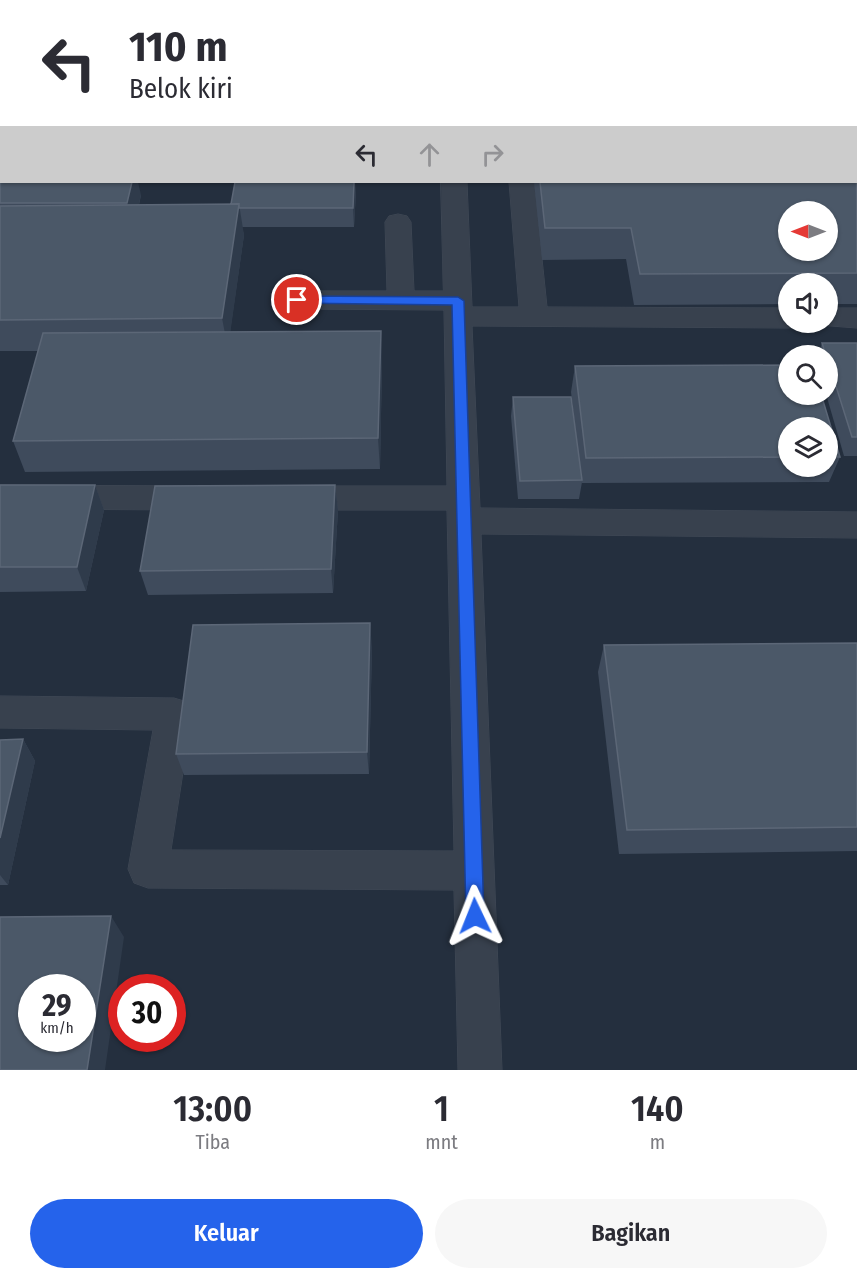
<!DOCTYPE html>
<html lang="id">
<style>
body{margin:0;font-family:"Fira Sans Condensed",sans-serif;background:#f7f7f7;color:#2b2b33;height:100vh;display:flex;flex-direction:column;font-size:22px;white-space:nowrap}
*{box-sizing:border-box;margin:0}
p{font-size:20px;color:#7c7c81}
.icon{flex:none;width:33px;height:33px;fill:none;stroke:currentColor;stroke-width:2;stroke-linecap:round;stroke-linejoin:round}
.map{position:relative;height:1070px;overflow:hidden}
.side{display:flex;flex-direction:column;background:#fff;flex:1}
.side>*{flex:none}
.banner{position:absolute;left:0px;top:0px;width:858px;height:183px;box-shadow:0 2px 4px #0004;background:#fff;color:#2b2b33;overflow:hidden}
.needle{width:39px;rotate:270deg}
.controls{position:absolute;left:778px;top:201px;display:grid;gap:12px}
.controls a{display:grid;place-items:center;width:60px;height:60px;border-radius:50%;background:#fff;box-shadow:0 2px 4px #0004;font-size:30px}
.speed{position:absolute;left:18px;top:974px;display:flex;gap:12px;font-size:30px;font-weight:700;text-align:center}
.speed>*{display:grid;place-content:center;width:78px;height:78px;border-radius:50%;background:#fff;box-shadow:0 2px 4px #0004;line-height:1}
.speed small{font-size:15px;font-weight:400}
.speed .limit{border:9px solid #d22;background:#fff;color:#111}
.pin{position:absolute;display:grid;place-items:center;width:51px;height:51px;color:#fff;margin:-26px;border:3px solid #fff;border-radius:50%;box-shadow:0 2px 6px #0007}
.me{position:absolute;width:66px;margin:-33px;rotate:358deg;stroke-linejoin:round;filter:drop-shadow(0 0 4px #0008)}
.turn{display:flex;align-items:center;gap:21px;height:126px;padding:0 30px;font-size:27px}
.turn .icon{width:78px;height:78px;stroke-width:2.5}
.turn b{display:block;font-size:42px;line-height:51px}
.lanes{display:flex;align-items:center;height:57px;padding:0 30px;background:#0003;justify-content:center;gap:30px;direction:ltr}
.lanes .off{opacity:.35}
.eta{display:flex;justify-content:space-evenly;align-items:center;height:102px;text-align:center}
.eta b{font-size:36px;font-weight:600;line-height:42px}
.cta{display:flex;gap:12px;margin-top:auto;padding:12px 30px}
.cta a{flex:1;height:69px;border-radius:36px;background:#2563eb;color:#fff;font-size:24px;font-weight:600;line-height:69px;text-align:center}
.cta a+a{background:#f7f7f7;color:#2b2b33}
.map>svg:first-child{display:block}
</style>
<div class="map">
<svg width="857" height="1070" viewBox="0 0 857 1070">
<rect width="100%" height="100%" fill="#242f3e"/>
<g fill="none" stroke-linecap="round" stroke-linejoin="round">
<g stroke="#414a57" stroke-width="1">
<path id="minor" d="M 116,0 L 138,0 L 138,2 L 116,2 Z
M 439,0 L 461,0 L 461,2 L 439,2 Z
M 441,182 L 467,182 L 472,307 L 519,307 L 509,182 L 534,182 L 547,307 L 789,308 L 789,322 L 800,322 L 789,328 L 472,326 L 480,508 L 857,512 L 857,538 L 481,534 L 502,1070 L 458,1070 L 454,890 L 148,888 L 134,883 L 128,869 L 153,730 L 0,728 L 0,696 L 174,698 L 187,702 L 192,714 L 171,850 L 454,851 L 447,510 L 292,510 L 281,507 L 276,498 L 281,489 L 292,486 L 447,486 L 444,310 L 297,309 L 287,307 L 283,300 L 287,293 L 297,291 L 387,291 L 385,222 L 389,216 L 398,214 L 407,216 L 411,222 L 414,291 L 443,291 Z
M 828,308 L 857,308 L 857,328 L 818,325 L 817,322 L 828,322 Z
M 0,485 L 198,486 L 209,489 L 214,498 L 209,507 L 198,510 L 0,509 Z"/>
</g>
<use href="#minor" fill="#38414e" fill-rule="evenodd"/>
</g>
<path fill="#3f4b5c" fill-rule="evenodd" d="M 0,0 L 75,0 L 74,2 L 2,2 L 2,182 L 141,195 L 139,205 L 231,204 L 356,191 L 354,227 L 242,227 L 244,235 L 230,332 L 382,362 L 380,469 L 25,472 L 13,441 L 38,351 L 0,351 Z
M 500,0 L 857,0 L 857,304 L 828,304 L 828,284 L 789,284 L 789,304 L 634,305 L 626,259 L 542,260 L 534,182 L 856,182 L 856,2 L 500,2 Z
M 822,343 L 857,343 L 857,456 L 844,456 L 826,394 L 828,394 L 828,356 L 818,356 Z
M 789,365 L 789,394 L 821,394 L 840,457 L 829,482 L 582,483 L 582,482 L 579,499 L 518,499 L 511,416 L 513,397 L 571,397 L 579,461 L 571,392 L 575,366 ZM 789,428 L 828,428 L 828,466 L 789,466 Z
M 0,485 L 95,485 L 104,510 L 86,591 L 0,592 Z
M 335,485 L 338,510 L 333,593 L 148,595 L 140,571 Z
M 857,643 L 857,851 L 619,854 L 598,672 L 604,645 Z
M 372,647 L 369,774 L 184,775 L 176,754 Z
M 23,739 L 35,761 L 8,885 L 0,885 L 0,740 Z"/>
<path fill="#2f3b4b" d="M 60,0 L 75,0 L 74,2 L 59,2 Z
M 132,182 L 138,182 L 141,195 L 133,229 L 127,203 Z
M 354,182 L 355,182 L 356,191 L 354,227 L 353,208 Z
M 239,204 L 244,235 L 228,349 L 222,318 Z
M 381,331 L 382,362 L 380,469 L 378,438 Z
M 95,485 L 104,510 L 86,591 L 77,567 Z
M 335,485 L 338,510 L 333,593 L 331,569 Z
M 370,623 L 372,647 L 369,774 L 367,752 Z
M 23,739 L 35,761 L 8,885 L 0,875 L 0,838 Z
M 111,916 L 124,937 L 105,1070 L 87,1070 Z"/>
<path fill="#4b5868" stroke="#5c6777" stroke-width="1.5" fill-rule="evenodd" d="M 0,0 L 60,0 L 59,2 L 2,2 L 2,32 L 0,32 Z
M 141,0 L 361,0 L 361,2 L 140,2 Z
M 504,0 L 857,0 L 857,24 L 856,2 L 504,2 Z
M 856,39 L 857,273 L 640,274 L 631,228 L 545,228 L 540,182 L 856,182 ZM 789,212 L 828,212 L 828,250 L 789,250 Z
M 0,44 L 2,44 L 2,152 L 0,152 Z
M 0,169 L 2,169 L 2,182 L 132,182 L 127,203 L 0,203 Z
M 235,182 L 354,182 L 353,208 L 239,208 L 239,204 L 231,204 Z
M 239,204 L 222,318 L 0,320 L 0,206 Z
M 381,331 L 378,438 L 13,441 L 43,333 Z
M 822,343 L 857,343 L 857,437 L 852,437 L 828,361 L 828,356 L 826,356 Z
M 789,365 L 789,394 L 821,394 L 840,457 L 828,457 L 828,428 L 789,428 L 789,457 L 586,458 L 575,366 Z
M 513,397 L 571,397 L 582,480 L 520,481 Z
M 0,485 L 95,485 L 77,567 L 0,567 Z
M 335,485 L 331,569 L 140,571 L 155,486 Z
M 370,623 L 367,752 L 176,754 L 193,625 Z
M 857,643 L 857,827 L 627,830 L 604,645 Z
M 23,739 L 0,838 L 0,740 Z
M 111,916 L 87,1070 L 0,1070 L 0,917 ZM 32,987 L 82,987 L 82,1038 L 32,1038 Z"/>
<path fill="#2563eb" stroke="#184099" stroke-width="1.5" d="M 297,296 L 458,297 L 464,301 L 484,916 L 481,922 L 475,924 L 469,922 L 466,916 L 452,305 L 293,303 L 291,300 Z"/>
</svg>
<div class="controls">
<a><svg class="needle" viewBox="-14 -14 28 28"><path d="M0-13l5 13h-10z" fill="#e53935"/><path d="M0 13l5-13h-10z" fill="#7c7c81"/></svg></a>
<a><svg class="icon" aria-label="sound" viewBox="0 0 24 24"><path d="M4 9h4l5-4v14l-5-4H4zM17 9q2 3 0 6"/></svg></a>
<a><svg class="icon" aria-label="search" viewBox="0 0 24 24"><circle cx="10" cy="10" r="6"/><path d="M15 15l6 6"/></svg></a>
<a><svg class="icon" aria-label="layers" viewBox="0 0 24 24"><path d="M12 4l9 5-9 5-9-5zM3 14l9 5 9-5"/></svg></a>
</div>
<div class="speed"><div>29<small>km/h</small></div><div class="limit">30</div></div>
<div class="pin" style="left:297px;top:300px;background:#d93025"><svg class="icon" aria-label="arrive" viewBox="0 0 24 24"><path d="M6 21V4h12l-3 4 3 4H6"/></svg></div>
<svg class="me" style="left:475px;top:916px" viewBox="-20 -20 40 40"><path d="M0-17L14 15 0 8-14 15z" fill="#2563eb" stroke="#fff" stroke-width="4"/></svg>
<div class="banner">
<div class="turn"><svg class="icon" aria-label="left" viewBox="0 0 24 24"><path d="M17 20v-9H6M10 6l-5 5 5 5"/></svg><div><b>110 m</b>Belok kiri</div></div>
<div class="lanes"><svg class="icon" aria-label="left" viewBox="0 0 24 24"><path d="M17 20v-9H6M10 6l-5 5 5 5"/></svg><svg class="icon off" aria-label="ahead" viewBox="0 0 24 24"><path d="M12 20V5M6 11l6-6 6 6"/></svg><svg class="icon off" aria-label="right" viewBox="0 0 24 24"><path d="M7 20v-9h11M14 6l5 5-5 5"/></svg></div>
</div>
</div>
<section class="side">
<div class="eta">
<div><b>13:00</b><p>Tiba</p></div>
<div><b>1</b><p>mnt</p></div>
<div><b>140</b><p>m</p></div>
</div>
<div class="cta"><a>Keluar</a><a>Bagikan</a></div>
</section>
